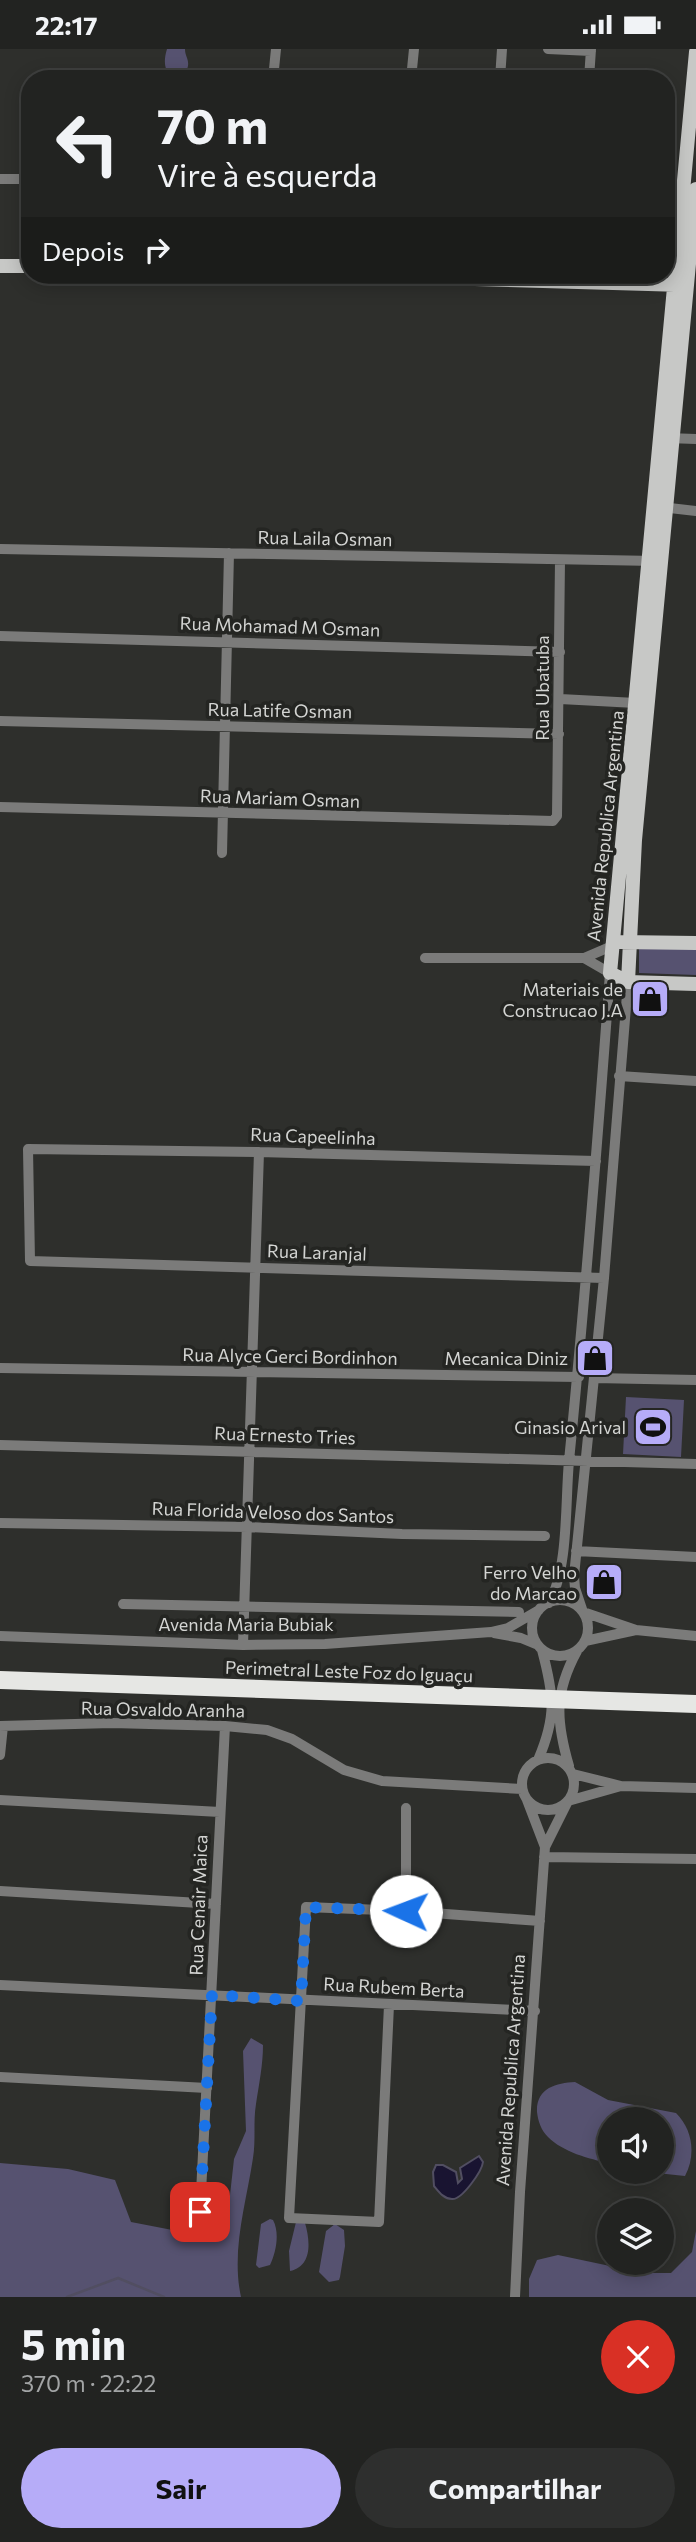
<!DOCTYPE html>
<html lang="pt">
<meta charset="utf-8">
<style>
body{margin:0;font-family:Commissioner,sans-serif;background:#2e2f2e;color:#f1f3f6;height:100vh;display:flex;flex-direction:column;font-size:26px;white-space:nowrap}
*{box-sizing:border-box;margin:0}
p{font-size:23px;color:#a2a4a5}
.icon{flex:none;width:38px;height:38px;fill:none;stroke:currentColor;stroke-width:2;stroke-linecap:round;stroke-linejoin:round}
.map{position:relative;height:2248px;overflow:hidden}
.panel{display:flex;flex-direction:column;background:#222321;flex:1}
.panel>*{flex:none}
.top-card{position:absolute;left:21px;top:21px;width:654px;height:214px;border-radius:28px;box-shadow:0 4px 18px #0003,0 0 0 2px #3f403f;background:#222321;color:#f1f3f6;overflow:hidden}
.tools{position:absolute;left:597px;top:2058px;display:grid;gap:14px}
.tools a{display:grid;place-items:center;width:77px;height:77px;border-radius:50%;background:#222321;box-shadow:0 4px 18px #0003,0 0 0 2px #3f403f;font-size:35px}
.pin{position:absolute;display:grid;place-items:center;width:60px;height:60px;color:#fff;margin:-30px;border-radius:14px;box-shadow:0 4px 10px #0006}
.me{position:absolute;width:77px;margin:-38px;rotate:272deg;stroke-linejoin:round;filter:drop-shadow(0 0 5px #0008)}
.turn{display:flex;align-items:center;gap:24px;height:147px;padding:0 21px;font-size:32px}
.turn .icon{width:91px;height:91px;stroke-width:2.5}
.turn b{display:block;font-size:49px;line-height:60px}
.then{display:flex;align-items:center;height:66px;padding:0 21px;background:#0003;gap:14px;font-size:26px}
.round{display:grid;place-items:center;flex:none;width:74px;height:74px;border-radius:37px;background:#2e2f2e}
.head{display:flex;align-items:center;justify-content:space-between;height:119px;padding:0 21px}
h1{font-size:42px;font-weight:700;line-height:52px}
.primary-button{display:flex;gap:14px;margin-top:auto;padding:14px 21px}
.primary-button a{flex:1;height:80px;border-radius:42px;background:#b6acf8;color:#111;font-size:28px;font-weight:700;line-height:80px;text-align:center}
.primary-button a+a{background:#2e2f2e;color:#f1f3f6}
.status{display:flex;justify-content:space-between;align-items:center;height:49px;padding:0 35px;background:#222321;direction:ltr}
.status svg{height:19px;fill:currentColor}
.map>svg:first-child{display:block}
</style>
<div class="status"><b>22:17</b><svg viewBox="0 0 49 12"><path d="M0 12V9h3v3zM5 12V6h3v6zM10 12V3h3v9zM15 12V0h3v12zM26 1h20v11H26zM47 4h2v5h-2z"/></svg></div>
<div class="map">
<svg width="696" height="2248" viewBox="0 0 696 2248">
<rect width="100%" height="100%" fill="#2e2f2c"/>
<path fill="#565270" d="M 167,0 L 185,0 C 185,7 189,10 188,17 C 185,33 157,32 167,0 Z
M 639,898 L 696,900 L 696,926 L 639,924 Z
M 626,1348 L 684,1351 L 681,1408 L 623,1405 Z
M 251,1989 L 263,1996 C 263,2016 259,2035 256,2055 C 253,2073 256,2091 253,2109 C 246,2155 231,2202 241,2248 L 0,2248 L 0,2114 L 68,2120 L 115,2131 L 131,2173 L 219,2190 L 229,2155 L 234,2110 L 246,2082 L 243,2002 Z
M 575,2033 L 608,2051 L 676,2064 C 693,2081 696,2106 685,2127 L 647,2123 L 662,2123 L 662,2070 L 609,2070 L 609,2114 C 589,2110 563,2103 548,2088 C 541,2081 538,2072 537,2063 C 536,2039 556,2034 575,2033 Z
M 270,2170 L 273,2171 C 280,2184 276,2204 270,2216 L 259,2219 L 256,2216 L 261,2175 Z
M 296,2173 L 305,2174 C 310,2191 313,2217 290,2222 L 289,2202 Z
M 335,2175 L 344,2181 L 345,2197 L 340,2228 L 339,2231 L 329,2233 L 319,2223 L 326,2182 Z
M 696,2182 L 696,2248 L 529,2248 L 529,2230 L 537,2211 L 558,2206 L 643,2224 L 671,2224 L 692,2203 Z"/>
<path fill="#191431" stroke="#514e61" stroke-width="2" d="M 479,2107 L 483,2113 C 482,2122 462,2151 452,2150 C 444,2150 439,2143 434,2137 L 433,2123 L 436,2116 L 443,2116 L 456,2123 L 458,2134 L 462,2130 L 460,2119 Z"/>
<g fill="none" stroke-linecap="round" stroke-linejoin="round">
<path stroke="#514e61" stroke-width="2.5" d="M 67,2248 L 118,2229 L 164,2248"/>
<path stroke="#7b7b7a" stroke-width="10" d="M 548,0 L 591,2
M 273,30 L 276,0
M 411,30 L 414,0
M 500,30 L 502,0
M 589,30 L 591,0
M 0,130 L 30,130
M 667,148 L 683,149
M 667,389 L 696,390
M 661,458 L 696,462
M 0,500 L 655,512
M 0,587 L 560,603
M 560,650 L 636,654
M 0,672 L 559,685
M 0,758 L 553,772 L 557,767 L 560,511
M 222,804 L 229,504
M 425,909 L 584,909 L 612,897
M 628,933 L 604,1229 L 574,1527 L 575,1539 L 583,1563 L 636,1581 L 696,1587
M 619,1027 L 696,1032
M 596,1112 L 259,1103 L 28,1100 L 30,1212 L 604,1229
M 0,1319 L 579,1328
M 594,1329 L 696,1331
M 0,1396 L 696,1415
M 0,1474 L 247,1478 L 402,1485 L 545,1487
M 576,1502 L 696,1508
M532 1579a28 28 0 1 1 56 0a28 28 0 1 1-56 0Z
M 549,1554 C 569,1518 565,1454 569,1412 C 585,1250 598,1087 610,924 L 584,909
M 123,1555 L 519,1563
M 494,1584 L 521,1589 L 538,1596
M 0,1587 L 243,1596 L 325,1595 L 491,1583 L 508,1579 L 539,1561
M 585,1592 L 636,1581
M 243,1596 L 259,1103
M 0,1677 L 112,1674 L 225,1677 L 267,1681 L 292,1690 L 344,1721 L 382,1732 L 522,1740
M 0,1706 L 3,1677
M522 1735a26 26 0 1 1 52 0a26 26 0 1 1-52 0Z
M 538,1711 C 557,1667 554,1646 542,1601
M 569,1717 C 556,1672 554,1644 577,1602
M 573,1725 L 621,1737 L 696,1739
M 0,1751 L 220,1763
M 545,1798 L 568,1752 L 621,1737
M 544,1808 L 696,1810
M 0,1842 L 216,1855
M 406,1862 L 406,1759
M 0,1936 L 535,1962
M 389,1956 L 379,2173 L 289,2169 L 306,1858 L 406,1862 L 540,1872
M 0,2028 L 207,2039
M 200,2163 L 225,1677
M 515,2248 L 520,2143 L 545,1798 L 527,1751"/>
<path stroke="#c7c8c6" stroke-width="14" d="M 696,3 L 610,924 L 628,933 L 696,935
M 0,217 L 30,217
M 335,226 L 683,236
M 620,893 L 696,894
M 628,933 L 635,791 L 696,140"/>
<path stroke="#e6e7e4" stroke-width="18" d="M 0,1631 L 696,1655"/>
</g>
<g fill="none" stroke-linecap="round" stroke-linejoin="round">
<path stroke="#1a73e8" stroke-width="12" stroke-dasharray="0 21.6" d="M 200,2163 L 212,1946 L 301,1952 L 306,1858 L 406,1862"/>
</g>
<defs>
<g id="shop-square" transform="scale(2.0125)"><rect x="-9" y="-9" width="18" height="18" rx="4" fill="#b6acf8" stroke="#242522"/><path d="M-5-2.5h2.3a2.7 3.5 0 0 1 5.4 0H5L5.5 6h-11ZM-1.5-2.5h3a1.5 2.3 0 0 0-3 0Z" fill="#111"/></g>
<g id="stadium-square" transform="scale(2.0125)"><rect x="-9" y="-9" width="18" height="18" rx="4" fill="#b6acf8" stroke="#242522"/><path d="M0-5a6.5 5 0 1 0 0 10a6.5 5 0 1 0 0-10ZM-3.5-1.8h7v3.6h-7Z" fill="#111"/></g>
</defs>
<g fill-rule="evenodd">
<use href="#shop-square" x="650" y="950"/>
<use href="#shop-square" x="595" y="1309"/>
<use href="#stadium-square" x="653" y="1378"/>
<use href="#shop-square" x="604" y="1533"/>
</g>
<g text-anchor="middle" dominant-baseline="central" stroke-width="7" stroke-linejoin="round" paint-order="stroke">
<g font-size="18" fill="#d3d4d2" stroke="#242522">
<text transform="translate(325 489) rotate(1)">Rua Laila Osman</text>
<text transform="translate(280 577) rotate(2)">Rua Mohamad M Osman</text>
<text transform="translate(542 639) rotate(-90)">Rua Ubatuba</text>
<text transform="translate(280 661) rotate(1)">Rua Latife Osman</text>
<text transform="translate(280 749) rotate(2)">Rua Mariam Osman</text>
<text transform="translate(605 777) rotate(-84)">Avenida Republica Argentina</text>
<text transform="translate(313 1087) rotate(2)">Rua Capeelinha</text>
<text transform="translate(317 1203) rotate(2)">Rua Laranjal</text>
<text transform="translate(290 1307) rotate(1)">Rua Alyce Gerci Bordinhon</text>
<text transform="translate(285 1386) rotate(2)">Rua Ernesto Tries</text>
<text transform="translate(273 1463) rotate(2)">Rua Florida Veloso dos Santos</text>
<text x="246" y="1575">Avenida Maria Bubiak</text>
<text transform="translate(349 1622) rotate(2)">Perimetral Leste Foz do Iguaçu</text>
<text transform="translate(163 1660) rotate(1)">Rua Osvaldo Aranha</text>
<text transform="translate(198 1856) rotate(-88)">Rua Cenair Maica</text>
<text transform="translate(394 1938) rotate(3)">Rua Rubem Berta</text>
<text transform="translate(510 2021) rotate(-86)">Avenida Republica Argentina</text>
</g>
<g font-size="18" fill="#d3d4d2" stroke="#242522" text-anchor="end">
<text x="623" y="940">Materiais de<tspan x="623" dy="21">Construcao J.A</tspan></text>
<text x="568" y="1309">Mecanica Diniz</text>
<text x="626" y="1378">Ginasio Arival</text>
<text x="577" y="1523">Ferro Velho<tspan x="577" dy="21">do Marcao</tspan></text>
</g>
</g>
</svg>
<div class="tools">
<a><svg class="icon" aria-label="sound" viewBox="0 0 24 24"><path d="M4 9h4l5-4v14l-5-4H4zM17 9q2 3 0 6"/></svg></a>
<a><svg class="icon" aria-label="layers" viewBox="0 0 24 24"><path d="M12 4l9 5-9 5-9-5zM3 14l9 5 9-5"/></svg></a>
</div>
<div class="pin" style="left:200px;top:2163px;background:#d93025"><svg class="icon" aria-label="arrive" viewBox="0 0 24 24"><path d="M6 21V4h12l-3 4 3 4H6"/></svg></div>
<svg class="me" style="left:406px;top:1862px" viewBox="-20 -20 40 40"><circle r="19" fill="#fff"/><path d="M0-13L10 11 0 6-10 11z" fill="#1a73e8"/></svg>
<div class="top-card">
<div class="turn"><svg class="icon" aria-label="left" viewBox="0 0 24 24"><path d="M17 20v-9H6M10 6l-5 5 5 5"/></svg><div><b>70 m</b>Vire à esquerda</div></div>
<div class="then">Depois<svg class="icon" aria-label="right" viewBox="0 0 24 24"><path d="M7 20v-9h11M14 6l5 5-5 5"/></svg></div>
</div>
</div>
<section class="panel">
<div class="head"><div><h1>5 min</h1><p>370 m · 22:22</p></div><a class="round" style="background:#d93025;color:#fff"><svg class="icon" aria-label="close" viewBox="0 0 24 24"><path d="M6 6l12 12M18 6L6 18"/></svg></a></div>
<div class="primary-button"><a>Sair</a><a>Compartilhar</a></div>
</section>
